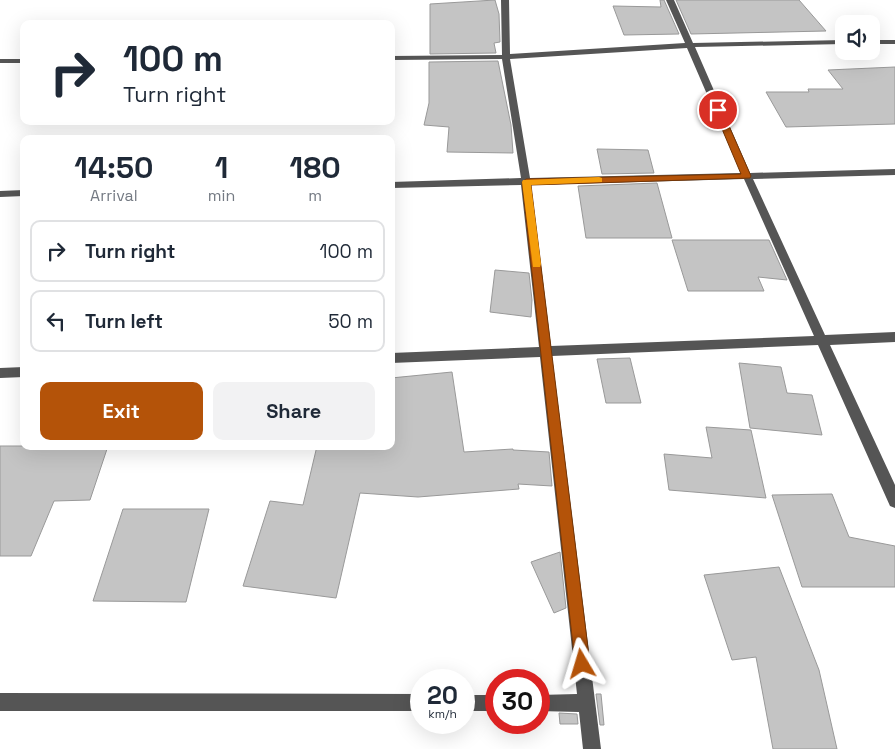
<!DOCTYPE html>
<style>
body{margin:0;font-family:"Space Grotesk",sans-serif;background:#f2f2f3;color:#1f2937;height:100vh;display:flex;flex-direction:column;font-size:19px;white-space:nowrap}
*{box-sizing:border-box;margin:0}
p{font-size:16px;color:#747a83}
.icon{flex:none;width:28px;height:28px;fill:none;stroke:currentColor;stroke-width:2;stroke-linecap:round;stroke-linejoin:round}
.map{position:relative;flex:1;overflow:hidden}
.panel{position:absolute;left:20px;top:135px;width:375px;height:315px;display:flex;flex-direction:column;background:#fff;border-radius:10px;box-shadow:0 5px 20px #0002}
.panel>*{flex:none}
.guide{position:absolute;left:20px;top:20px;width:375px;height:105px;border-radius:10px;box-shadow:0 5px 20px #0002;background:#fff;color:#1f2937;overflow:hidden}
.buttons{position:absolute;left:835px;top:15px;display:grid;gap:10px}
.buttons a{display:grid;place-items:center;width:45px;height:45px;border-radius:10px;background:#fff;box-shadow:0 5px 20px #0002;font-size:25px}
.speed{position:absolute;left:410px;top:669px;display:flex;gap:10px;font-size:25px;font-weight:700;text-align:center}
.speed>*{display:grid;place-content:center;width:65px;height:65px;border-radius:50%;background:#fff;box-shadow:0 5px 20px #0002;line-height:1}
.speed small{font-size:12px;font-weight:400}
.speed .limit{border:8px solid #d22;background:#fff;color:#111}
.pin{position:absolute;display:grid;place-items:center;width:42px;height:42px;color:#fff;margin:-21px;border:2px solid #fff;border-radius:50%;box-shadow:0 1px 5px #0007}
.me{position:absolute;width:55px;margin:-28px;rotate:353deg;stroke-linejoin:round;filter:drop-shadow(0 0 4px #0008)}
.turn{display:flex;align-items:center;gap:18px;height:105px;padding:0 20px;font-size:22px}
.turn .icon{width:65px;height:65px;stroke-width:2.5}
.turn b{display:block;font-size:35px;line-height:42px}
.eta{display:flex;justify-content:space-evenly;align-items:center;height:85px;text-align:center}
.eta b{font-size:30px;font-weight:800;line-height:35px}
.action{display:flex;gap:10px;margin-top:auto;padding:10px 20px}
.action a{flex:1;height:58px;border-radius:10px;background:#b45309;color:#fff;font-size:20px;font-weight:800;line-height:58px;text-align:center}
.action a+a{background:#f2f2f3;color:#1f2937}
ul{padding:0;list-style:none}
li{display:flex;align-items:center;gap:15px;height:62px;margin:0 10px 8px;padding:0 10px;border:2px solid #e0e1e3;border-radius:10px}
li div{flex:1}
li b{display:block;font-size:19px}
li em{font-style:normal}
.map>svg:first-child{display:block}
</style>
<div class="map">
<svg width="895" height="749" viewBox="0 0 895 749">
<rect width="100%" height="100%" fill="#fff"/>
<path fill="#c4c4c4" stroke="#999" d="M 495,0 L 499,14 L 500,42 L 494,43 L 496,53 L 430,54 L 430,4 Z
M 660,0 L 664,0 L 679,34 L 624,35 L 613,6 L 661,7 Z
M 676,0 L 799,0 L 826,31 L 691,34 Z
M 498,61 L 511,125 L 513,153 L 447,152 L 449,127 L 424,125 L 429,103 L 429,62 Z
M 895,67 L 895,124 L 786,127 L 766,92 L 809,92 L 808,89 L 843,89 L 828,70 Z
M 597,149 L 648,150 L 654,173 L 602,174 Z
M 657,183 L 672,238 L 586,238 L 578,186 Z
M 672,240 L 769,240 L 787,280 L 758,277 L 764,291 L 688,291 Z
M 495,270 L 529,273 L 532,300 L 531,317 L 490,312 Z
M 630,358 L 641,403 L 606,403 L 597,359 Z
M 739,363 L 781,367 L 787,393 L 812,395 L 822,435 L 750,428 Z
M 452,372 L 464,452 L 513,449 L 513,450 L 549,452 L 552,486 L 518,484 L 519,489 L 418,497 L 360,493 L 336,598 L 243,586 L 270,501 L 303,505 L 317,446 L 391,446 L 391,378 Z
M 706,427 L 751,430 L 766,498 L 669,490 L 664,454 L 712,458 Z
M 0,446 L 108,446 L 90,500 L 54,501 L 31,556 L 0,556 Z
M 832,494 L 849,537 L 895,546 L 895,587 L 802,587 L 772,495 Z
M 123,509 L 209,509 L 186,602 L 93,601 Z
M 560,552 L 566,608 L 554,613 L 531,562 Z
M 779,567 L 819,670 L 837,749 L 773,749 L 756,657 L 732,660 L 704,575 Z
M 596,694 L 601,694 L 604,725 L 600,725 Z
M 559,713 L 577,714 L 578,724 L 560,724 Z"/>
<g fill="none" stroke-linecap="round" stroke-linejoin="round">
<path fill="#555" fill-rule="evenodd" d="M 501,0 L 509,0 L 510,54 L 685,43 L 666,0 L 674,0 L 693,43 L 844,40 L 844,44 L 695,47 L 750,173 L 895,169 L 895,175 L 753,179 L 825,335 L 895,332 L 895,342 L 830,345 L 895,485 L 895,508 L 890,506 L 818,345 L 552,356 L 601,749 L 583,749 L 579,712 L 539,711 L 539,695 L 577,694 L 540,357 L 391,363 L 391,353 L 539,347 L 521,185 L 391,188 L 391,182 L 521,178 L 502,59 L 391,60 L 391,56 L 502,55 ZM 687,48 L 741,173 L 530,178 L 510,59 ZM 744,179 L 814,336 L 551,346 L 531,185 Z
M 871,40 L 895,40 L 895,44 L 871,44 Z
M 0,59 L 24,59 L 24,63 L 0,63 Z
M 24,190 L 24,196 L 0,197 L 0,191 Z
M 24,367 L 24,377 L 0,378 L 0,368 Z
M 0,693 L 421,694 L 421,711 L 0,711 Z
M 464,695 L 496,695 L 496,711 L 464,711 Z"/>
</g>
<path fill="#b45309" stroke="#753606" d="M 718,108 L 722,110 L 751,176 L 750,178 L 531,185 L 590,664 L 588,670 L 582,672 L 577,670 L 575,664 L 522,182 L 526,179 L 741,174 L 714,110 Z"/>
<path fill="#f59e0b" d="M 599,177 L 602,178 L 602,182 L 531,185 L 541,264 L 540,267 L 533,267 L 522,182 L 523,180 Z"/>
</svg>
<div class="buttons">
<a><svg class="icon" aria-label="sound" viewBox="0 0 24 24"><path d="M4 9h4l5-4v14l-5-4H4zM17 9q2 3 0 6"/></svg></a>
</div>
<div class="speed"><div>20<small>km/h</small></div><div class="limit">30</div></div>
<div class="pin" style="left:718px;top:110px;background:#d93025"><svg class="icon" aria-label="arrive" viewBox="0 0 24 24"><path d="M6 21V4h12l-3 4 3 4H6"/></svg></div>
<svg class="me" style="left:582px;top:664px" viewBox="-20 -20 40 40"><path d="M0-17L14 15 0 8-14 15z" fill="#b45309" stroke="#fff" stroke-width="4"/></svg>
<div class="guide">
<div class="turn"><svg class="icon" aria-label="right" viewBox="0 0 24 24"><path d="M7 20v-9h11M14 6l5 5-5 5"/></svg><div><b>100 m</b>Turn right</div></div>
</div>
<section class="panel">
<div class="eta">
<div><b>14:50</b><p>Arrival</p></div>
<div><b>1</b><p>min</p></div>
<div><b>180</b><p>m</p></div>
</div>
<ul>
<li><svg class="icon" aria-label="right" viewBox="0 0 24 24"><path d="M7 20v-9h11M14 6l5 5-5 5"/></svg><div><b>Turn right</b></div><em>100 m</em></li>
<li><svg class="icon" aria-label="left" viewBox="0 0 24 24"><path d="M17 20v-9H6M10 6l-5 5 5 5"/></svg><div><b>Turn left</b></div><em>50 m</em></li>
</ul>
<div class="action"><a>Exit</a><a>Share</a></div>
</section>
</div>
